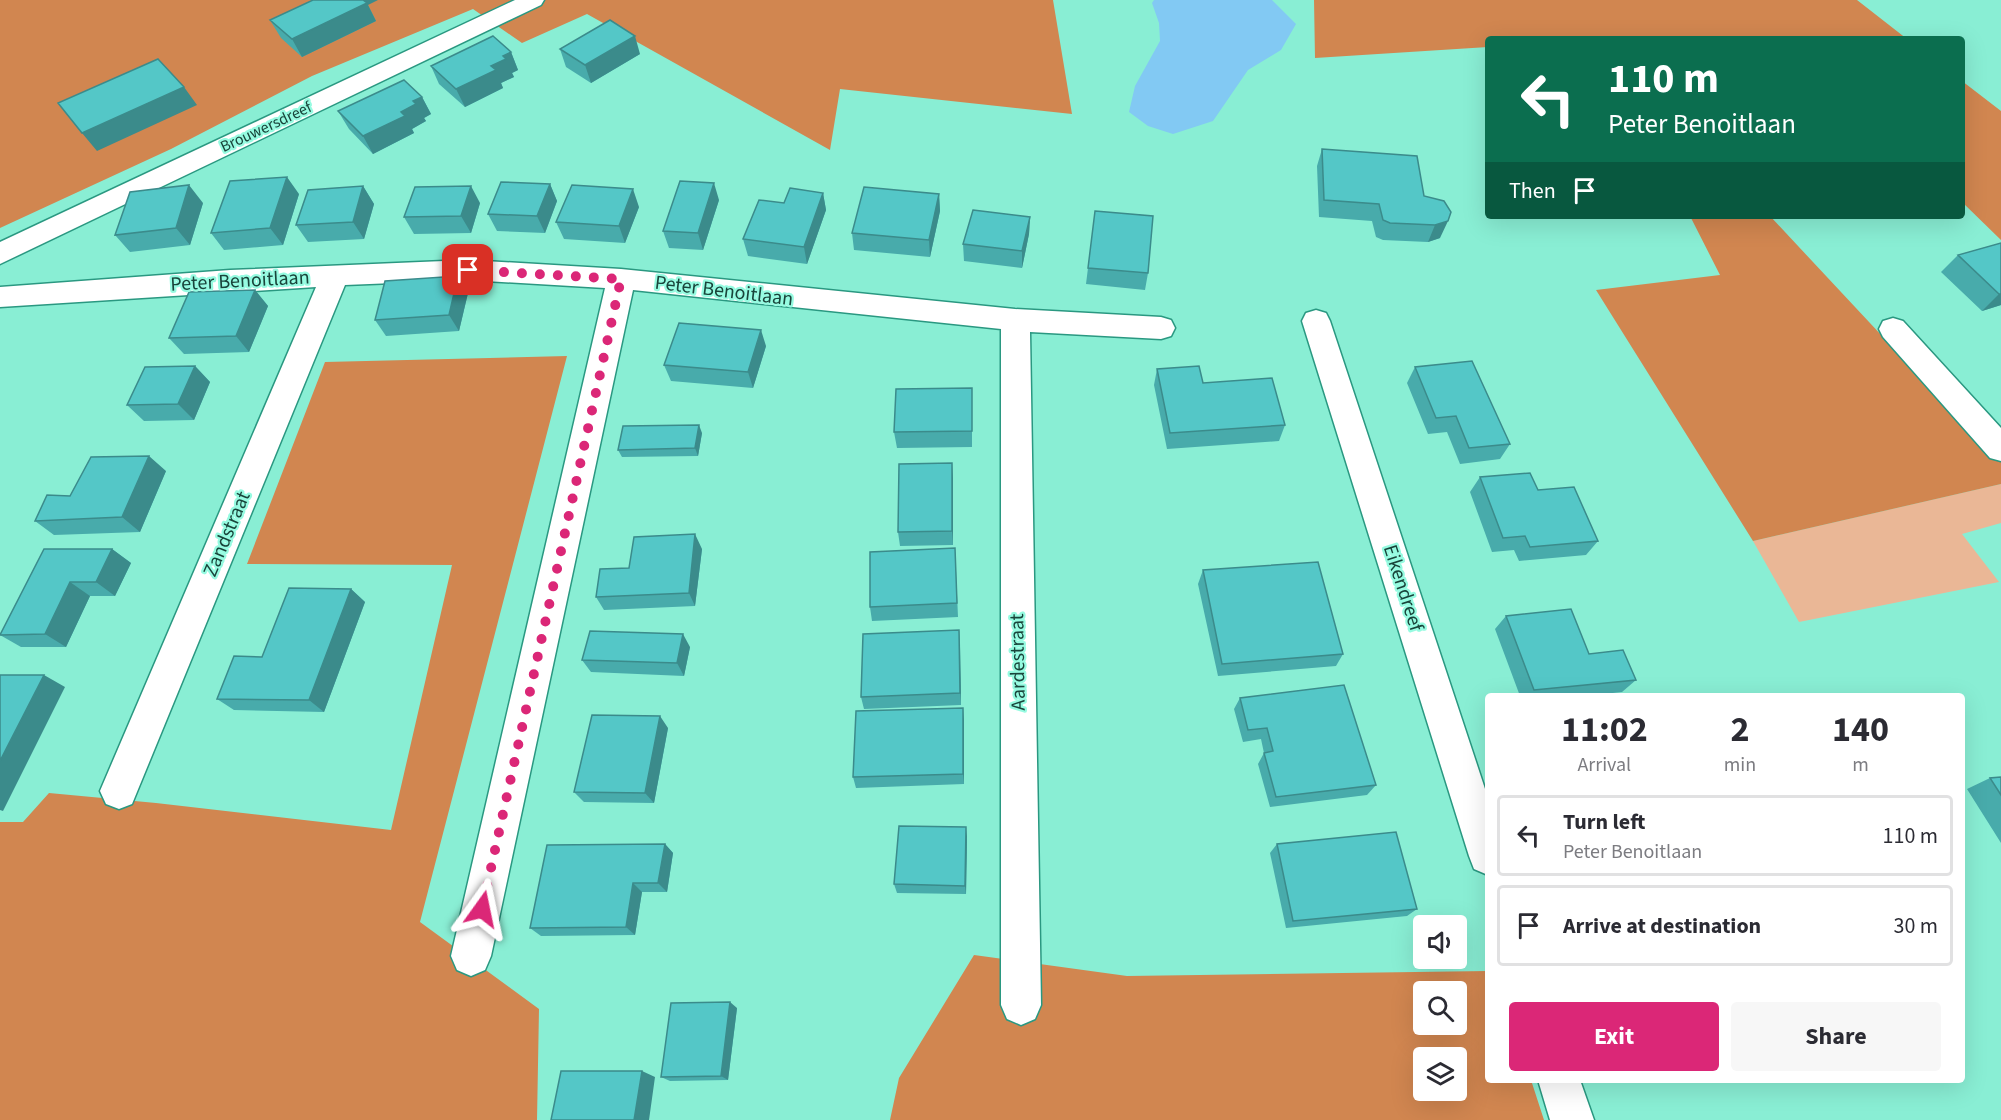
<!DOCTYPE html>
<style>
body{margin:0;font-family:"Source Sans 3",sans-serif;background:#f7f7f7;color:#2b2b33;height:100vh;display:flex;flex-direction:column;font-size:22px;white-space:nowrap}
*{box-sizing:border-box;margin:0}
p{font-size:20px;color:#7c7c81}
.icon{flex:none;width:33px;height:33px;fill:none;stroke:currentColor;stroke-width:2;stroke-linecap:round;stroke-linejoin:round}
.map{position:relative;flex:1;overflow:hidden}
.side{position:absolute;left:1485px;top:693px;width:480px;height:390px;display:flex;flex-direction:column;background:#fff;border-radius:6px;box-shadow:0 6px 24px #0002}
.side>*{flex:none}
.top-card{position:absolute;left:1485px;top:36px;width:480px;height:183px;border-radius:6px;box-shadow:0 6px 24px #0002;background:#0b6e4f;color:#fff;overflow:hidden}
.controls{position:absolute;left:1413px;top:915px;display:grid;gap:12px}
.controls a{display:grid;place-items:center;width:54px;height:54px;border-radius:6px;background:#fff;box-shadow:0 6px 24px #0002;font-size:30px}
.pin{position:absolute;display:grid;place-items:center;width:51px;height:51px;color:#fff;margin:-26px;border-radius:12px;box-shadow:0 3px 9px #0006}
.me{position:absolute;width:66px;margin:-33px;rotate:12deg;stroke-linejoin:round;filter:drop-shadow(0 0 4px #0008)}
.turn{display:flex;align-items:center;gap:21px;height:126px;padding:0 24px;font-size:27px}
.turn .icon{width:78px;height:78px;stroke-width:2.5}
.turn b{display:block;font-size:42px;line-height:51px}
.then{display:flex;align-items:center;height:57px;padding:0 24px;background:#0003;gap:12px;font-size:22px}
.eta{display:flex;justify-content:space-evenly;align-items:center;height:102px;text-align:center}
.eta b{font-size:36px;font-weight:700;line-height:42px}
.action{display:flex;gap:12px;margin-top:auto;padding:12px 24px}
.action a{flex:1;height:69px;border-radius:6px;background:#db2777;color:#fff;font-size:24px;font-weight:700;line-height:69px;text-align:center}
.action a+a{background:#f7f7f7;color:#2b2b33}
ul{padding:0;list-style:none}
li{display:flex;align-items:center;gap:18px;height:81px;margin:0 12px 9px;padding:0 12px;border:3px solid #e1e1e2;border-radius:6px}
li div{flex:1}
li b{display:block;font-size:22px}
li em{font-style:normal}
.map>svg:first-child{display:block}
</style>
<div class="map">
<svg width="2001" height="1120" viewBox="0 0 2001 1120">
<rect width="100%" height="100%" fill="#89eed4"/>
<path fill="#eab796" d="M 2001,484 L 2001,523 L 1962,534 L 1999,582 L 1799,622 L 1753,541 Z"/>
<path fill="#d18650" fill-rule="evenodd" d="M 0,0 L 1053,0 L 1072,114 L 840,89 L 830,150 L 587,14 L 522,43 L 473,9 L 312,76 L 171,149 L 0,228 Z
M 1314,0 L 1857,0 L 1907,39 L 1488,39 L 1488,47 L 1315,58 Z
M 1962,81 L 2001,111 L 2001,240 L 1962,202 Z
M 1690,216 L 1770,216 L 1912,368 L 2001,457 L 2001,484 L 1753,541 L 1596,290 L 1720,275 Z
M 567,356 L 420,922 L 539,1009 L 537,1120 L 0,1120 L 0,822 L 23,822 L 49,793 L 156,803 L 391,830 L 452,565 L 247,564 L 325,362 Z
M 974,955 L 1127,976 L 1488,971 L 1488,1080 L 1531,1080 L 1544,1120 L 890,1120 L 899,1078 ZM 1424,992 L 1456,992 L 1456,1024 L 1424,1024 ZM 1424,1058 L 1456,1058 L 1456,1090 L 1424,1090 Z"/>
<path fill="#82c9f3" d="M 1154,0 L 1272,0 L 1296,24 L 1281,50 L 1248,70 L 1213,121 L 1173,134 L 1148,126 L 1129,112 L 1135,86 L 1160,41 L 1159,23 L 1152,3 Z"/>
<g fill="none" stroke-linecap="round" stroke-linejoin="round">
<g stroke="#2a9881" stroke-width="3">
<path id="minor" d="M 515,0 L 544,0 L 541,5 L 0,264 L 0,242 Z
M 468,260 L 621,269 L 1015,309 L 1161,317 L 1171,320 L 1175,328 L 1171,336 L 1161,339 L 1030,332 L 1041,1005 L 1035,1019 L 1021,1025 L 1007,1019 L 1001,1005 L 1001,329 L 633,290 L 491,956 L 485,970 L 471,976 L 457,970 L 451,956 L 605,288 L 468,280 L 345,285 L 132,804 L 119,809 L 106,804 L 100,791 L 316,287 L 0,307 L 0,287 L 230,270 Z
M 1316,310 L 1326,313 L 1330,321 L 1488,798 L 1488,875 L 1474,869 L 1469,856 L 1302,321 L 1306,313 Z
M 1893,318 L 1903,321 L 2001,428 L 2001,461 L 1990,458 L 1883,337 L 1879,329 L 1883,321 Z
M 1538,1080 L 1580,1080 L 1594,1120 L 1550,1120 Z"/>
</g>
<use href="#minor" fill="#fff" fill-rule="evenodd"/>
</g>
<path fill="#48abab" d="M 368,5 L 376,21 L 302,57 L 281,38 L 270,20 Z
M 560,49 L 640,54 L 591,83 L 566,67 Z
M 511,52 L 518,70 L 512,73 L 514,77 L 501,83 L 503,88 L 465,107 L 439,84 L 431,66 Z
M 422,97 L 431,114 L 424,118 L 426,121 L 412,129 L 414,133 L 373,154 L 349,129 L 338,111 Z
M 1322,149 L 1424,196 L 1440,238 L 1428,242 L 1383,240 L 1376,237 L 1372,221 L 1319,217 L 1317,166 Z
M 550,184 L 557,201 L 545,233 L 497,231 L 488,214 Z
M 363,186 L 374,204 L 364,239 L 308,242 L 296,225 Z
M 823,193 L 826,210 L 807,264 L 748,256 L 743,239 L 784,203 Z
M 299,194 L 283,245 L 224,250 L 211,233 Z
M 939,194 L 940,211 L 930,257 L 854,250 L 852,233 Z
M 719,200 L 703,250 L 669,248 L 663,231 Z
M 203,203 L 190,245 L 130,252 L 115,235 Z
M 480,203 L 471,233 L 414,234 L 404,217 Z
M 639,207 L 625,243 L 564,239 L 556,222 Z
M 1030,217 L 1029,234 L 1022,268 L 964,261 L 963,244 Z
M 2001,243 L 2001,305 L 1982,311 L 1941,272 L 1958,255 Z
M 1088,268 L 1148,273 L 1145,290 L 1086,284 Z
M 255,290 L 268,306 L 249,352 L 184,354 L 169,338 Z
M 468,293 L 459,331 L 386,336 L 375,320 Z
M 766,346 L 753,388 L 671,381 L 664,365 Z
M 195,366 L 210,382 L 194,420 L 144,421 L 127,405 Z
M 1415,367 L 1510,444 L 1500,459 L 1460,464 L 1447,432 L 1428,434 L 1407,383 Z
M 1157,369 L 1203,383 L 1285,425 L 1279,441 L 1167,449 L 1154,385 Z
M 972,404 L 972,447 L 897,448 L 894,432 Z
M 702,433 L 698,456 L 622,457 L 618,450 Z
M 952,463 L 953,545 L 900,546 L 898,532 Z
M 166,471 L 140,532 L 54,535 L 35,521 L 70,496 Z
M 1480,477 L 1538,490 L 1598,541 L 1586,555 L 1519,561 L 1514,550 L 1492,552 L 1470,492 Z
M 955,548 L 958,617 L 872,621 L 870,607 Z
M 112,549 L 131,563 L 115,596 L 90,596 L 66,647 L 21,647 L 0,635 Z
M 702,549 L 695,606 L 604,610 L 596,597 L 629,568 Z
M 1203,570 L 1343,654 L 1336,666 L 1218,676 L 1198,584 Z
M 351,589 L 365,602 L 324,712 L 234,710 L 217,699 L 262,657 Z
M 1506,616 L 1589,654 L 1636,680 L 1622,692 L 1585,696 L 1520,696 L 1495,629 Z
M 959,630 L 961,705 L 864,709 L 861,697 Z
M 690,647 L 684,676 L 591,672 L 582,660 Z
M 1240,698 L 1376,785 L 1367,795 L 1270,807 L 1258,764 L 1264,753 L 1261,739 L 1243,742 L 1234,709 Z
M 963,708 L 964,784 L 856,788 L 853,777 Z
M 668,728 L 654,803 L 584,802 L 574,792 Z
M 2001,777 L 2001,843 L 1967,789 L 1990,778 Z
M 967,836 L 966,894 L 897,893 L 894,884 Z
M 665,844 L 673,853 L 667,892 L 642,892 L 635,935 L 541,936 L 530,928 Z
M 1277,844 L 1417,909 L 1407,916 L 1286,928 L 1270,853 Z
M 737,1008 L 728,1080 L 670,1081 L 661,1077 Z"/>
<path fill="#3b8b8b" d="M 356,0 L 378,0 L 368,5 L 376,21 L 302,57 L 292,39 Z
M 635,36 L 640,54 L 591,83 L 585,65 Z
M 511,52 L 518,70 L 512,73 L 514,77 L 501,83 L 503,88 L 465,107 L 456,89 L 491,66 L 503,56 Z
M 184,87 L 197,105 L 97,151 L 82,133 Z
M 422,97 L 431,114 L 424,118 L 426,121 L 412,129 L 414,133 L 373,154 L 363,136 L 401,112 L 413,101 Z
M 287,177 L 299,194 L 283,245 L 270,228 Z
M 714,183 L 719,200 L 703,250 L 698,233 Z
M 550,184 L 557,201 L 545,233 L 537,216 Z
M 189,185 L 203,203 L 190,245 L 176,228 Z
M 363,186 L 374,204 L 364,239 L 353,222 Z
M 471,186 L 480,203 L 471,233 L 461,216 Z
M 633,189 L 639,207 L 625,243 L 619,226 Z
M 823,193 L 826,210 L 807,264 L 804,247 Z
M 939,194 L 940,211 L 930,257 L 929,240 Z
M 1030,217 L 1029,234 L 1022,268 L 1022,251 Z
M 1448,221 L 1440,238 L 1428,242 L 1435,225 Z
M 458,276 L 468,293 L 459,331 L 449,315 Z
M 255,290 L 268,306 L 249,352 L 236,336 Z
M 1999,294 L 2001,294 L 2001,305 L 1982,311 Z
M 761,330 L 766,346 L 753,388 L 748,372 Z
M 195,366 L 210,382 L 194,420 L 178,404 Z
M 699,425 L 702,433 L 698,456 L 695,448 Z
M 149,456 L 166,471 L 140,532 L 122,517 Z
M 952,463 L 953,478 L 953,545 L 952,531 Z
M 695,534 L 702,549 L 695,606 L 689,593 Z
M 112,549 L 131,563 L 115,596 L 96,582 Z
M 70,582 L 90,596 L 66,647 L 45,634 Z
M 351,589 L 365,602 L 324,712 L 309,700 Z
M 959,630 L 960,643 L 961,705 L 960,693 Z
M 683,634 L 690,647 L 684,676 L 677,663 Z
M 44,675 L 65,687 L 3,811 L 0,810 L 0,761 Z
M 963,708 L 964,720 L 964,784 L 963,774 Z
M 660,716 L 668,728 L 654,803 L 645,793 Z
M 966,827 L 967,836 L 966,894 L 965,886 Z
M 665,844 L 673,853 L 667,892 L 658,883 Z
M 633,883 L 642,892 L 635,935 L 626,927 Z
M 730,1002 L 737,1008 L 728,1080 L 721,1076 Z
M 642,1071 L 655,1077 L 649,1120 L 634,1120 Z"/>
<path fill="#54c7c7" stroke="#3b8b8b" stroke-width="1.5" d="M 313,0 L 363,0 L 367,3 L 292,39 L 270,20 Z
M 610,20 L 635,36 L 585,65 L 560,49 Z
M 493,36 L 511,52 L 503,56 L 506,59 L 491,66 L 496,70 L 456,89 L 431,66 Z
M 158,59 L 184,87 L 82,133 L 58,103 Z
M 404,80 L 422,97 L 413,101 L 416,104 L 401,112 L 405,116 L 363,136 L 338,111 Z
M 1322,149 L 1417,156 L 1424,196 L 1444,201 L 1451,212 L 1448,221 L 1435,225 L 1390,223 L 1383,220 L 1379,204 L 1324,200 Z
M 287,177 L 270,228 L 211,233 L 230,181 Z
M 680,181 L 714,183 L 698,233 L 663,231 Z
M 501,182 L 550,184 L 537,216 L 488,214 Z
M 189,185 L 176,228 L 115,235 L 130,192 Z
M 572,185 L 633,189 L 619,226 L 556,222 Z
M 363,186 L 353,222 L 296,225 L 308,190 Z
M 471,186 L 461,216 L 404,217 L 415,187 Z
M 864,187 L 939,194 L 929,240 L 852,233 Z
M 790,188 L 823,193 L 804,247 L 743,239 L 759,200 L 784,203 Z
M 973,210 L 1030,217 L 1022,251 L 963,244 Z
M 1095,211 L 1153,216 L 1148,273 L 1088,268 Z
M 2001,243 L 2001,294 L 1999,294 L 1958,255 Z
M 458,276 L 449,315 L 375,320 L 385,281 Z
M 255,290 L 236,336 L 169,338 L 189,292 Z
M 679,323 L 761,330 L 748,372 L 664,365 Z
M 1472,361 L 1510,444 L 1469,448 L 1456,416 L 1436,418 L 1415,367 Z
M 195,366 L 178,404 L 127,405 L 145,367 Z
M 1199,366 L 1203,383 L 1272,378 L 1285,425 L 1170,433 L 1157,369 Z
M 972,388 L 972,431 L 894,432 L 896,389 Z
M 699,425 L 695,448 L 618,450 L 623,426 Z
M 149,456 L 122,517 L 35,521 L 47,495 L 70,496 L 91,457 Z
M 952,463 L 952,531 L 898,532 L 899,464 Z
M 1530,473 L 1538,490 L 1574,487 L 1598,541 L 1530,547 L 1525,536 L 1503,538 L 1480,477 Z
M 695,534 L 689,593 L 596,597 L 600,569 L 629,568 L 634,537 Z
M 955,548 L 957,603 L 870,607 L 870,552 Z
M 44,549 L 112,549 L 96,582 L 70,582 L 45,634 L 0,635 Z
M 1318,562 L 1343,654 L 1222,664 L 1203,570 Z
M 289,588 L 351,589 L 309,700 L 217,699 L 234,656 L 262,657 Z
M 1571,609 L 1589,654 L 1623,650 L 1636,680 L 1534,690 L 1506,616 Z
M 959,630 L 960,693 L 861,697 L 863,634 Z
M 590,631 L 683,634 L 677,663 L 582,660 Z
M 0,675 L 44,675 L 0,761 Z
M 1344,685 L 1376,785 L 1276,797 L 1264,753 L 1273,751 L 1267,728 L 1248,730 L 1240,698 Z
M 963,708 L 963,774 L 853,777 L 856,711 Z
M 592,715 L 660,716 L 645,793 L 574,792 Z
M 2001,777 L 2001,795 L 1990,778 Z
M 899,826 L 966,827 L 965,886 L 894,884 Z
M 1396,832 L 1417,909 L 1293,921 L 1277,844 Z
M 665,844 L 658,883 L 633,883 L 626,927 L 530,928 L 547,845 Z
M 730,1002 L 721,1076 L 661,1077 L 671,1003 Z
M 561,1071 L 642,1071 L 634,1120 L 551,1120 Z"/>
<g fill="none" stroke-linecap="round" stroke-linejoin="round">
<path stroke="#db2777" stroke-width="10" stroke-dasharray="0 18" d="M 468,270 L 621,279 L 482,909"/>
</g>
<g text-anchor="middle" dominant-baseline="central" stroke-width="4.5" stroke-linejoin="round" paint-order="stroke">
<g font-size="16" fill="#19443a" stroke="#96fbe1">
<text transform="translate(266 127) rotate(-25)">Brouwersdreef</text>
</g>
<g font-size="20" fill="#19443a" stroke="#96fbe1">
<text transform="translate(240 281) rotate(-3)">Peter Benoitlaan</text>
<text transform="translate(724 291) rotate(7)">Peter Benoitlaan</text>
<text transform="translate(227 534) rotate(-67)">Zandstraat</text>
<text transform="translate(1403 588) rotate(72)">Eikendreef</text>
<text transform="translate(1018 662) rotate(-91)">Aardestraat</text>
</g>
</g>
</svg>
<div class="controls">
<a><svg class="icon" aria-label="sound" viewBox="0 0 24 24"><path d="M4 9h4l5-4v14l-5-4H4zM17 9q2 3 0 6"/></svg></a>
<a><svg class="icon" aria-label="search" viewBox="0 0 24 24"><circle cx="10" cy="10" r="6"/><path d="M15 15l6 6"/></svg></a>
<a><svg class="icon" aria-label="layers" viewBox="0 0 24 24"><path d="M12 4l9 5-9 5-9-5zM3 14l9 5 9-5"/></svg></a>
</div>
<div class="pin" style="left:468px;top:270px;background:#d93025"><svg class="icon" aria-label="arrive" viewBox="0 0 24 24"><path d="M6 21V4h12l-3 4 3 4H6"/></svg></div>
<svg class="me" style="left:482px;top:909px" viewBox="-20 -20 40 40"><path d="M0-17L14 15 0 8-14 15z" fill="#db2777" stroke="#fff" stroke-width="4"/></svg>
<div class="top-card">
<div class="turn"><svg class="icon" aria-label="left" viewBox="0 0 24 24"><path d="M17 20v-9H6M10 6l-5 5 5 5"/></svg><div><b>110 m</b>Peter Benoitlaan</div></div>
<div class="then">Then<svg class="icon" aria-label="arrive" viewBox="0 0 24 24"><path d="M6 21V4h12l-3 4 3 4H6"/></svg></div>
</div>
<section class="side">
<div class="eta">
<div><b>11:02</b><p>Arrival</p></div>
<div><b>2</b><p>min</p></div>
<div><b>140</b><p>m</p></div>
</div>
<ul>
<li><svg class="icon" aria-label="left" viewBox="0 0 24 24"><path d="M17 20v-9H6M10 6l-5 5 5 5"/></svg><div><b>Turn left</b><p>Peter Benoitlaan</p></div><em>110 m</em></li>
<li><svg class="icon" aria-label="arrive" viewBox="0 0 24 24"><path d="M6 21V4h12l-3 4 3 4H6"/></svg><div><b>Arrive at destination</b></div><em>30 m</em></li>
</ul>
<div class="action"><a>Exit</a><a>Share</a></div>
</section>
</div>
